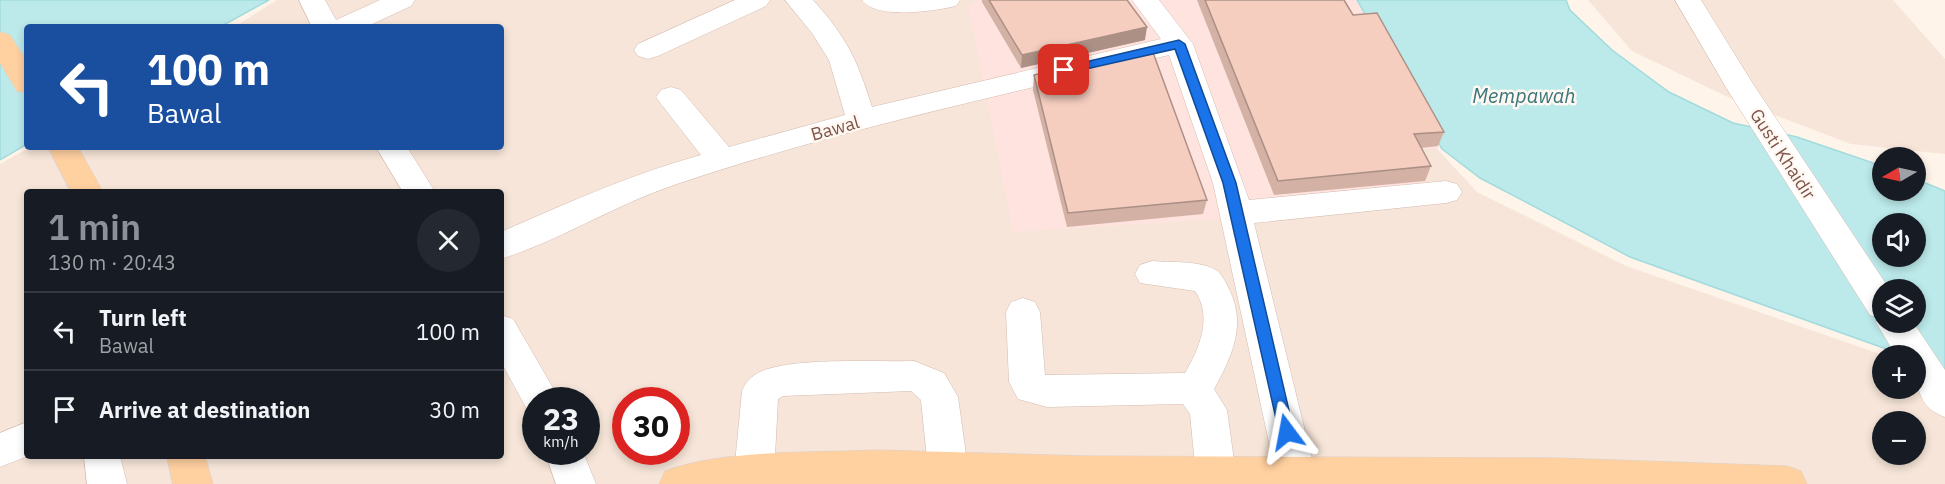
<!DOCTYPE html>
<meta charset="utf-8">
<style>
body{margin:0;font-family:"IBM Plex Sans",sans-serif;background:#242831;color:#f1f3f6;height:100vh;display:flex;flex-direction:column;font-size:22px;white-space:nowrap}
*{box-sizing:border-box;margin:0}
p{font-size:20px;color:#9ea1a6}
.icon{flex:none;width:33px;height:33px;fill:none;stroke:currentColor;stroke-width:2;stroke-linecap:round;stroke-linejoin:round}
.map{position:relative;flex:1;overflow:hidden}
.side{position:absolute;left:24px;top:189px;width:480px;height:270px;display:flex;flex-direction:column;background:#171b24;border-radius:6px;box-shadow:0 3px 9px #0003}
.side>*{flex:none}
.guide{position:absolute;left:24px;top:24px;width:480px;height:126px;border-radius:6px;box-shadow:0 3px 9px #0003;background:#1a4fa0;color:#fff;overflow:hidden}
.needle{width:39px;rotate:261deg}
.fabs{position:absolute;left:1872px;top:147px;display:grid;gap:12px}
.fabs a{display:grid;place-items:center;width:54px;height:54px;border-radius:50%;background:#171b24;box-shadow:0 3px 9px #0003;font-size:30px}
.speed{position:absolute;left:522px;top:387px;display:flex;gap:12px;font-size:30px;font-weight:700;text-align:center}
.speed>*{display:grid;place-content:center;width:78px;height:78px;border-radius:50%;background:#171b24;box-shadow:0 3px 9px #0003;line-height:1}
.speed small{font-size:15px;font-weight:400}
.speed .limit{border:9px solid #d22;background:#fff;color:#111}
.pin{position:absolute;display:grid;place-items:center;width:51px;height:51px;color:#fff;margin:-26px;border-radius:12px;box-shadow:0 3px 9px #0006}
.me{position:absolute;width:66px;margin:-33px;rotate:347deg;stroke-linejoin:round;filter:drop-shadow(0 0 4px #0008)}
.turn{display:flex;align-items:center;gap:21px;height:126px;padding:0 24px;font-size:27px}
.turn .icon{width:78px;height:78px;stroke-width:2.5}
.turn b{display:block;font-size:42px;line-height:51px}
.round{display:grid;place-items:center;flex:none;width:63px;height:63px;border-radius:32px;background:#242831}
.summary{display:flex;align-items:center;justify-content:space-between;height:102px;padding:0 24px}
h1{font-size:36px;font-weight:600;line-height:45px;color:#8c9099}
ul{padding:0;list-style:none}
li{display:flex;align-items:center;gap:18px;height:78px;padding:0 24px;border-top:2px solid #363941}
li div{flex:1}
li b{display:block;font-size:22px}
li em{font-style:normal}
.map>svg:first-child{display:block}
</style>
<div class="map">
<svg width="1945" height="484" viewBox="0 0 1945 484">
<rect width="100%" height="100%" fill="#fef4ea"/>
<path fill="#f6e5d8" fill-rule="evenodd" d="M 277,0 L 1350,0 L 1428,139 L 1477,192 L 1626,266 L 1883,355 L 1882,388 L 1916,388 L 1916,367 L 1945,377 L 1945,484 L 0,484 L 0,164 L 31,147 L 501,147 L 501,27 L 234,27 ZM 27,192 L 501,192 L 501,456 L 27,456 ZM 536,400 L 586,400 L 586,452 L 536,452 ZM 626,400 L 676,400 L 676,452 L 626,452 ZM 1882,422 L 1916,422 L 1916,454 L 1882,454 Z
M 1588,0 L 1893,0 L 1945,59 L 1945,154 L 1851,144 L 1730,98 L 1632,51 Z"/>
<path fill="#ffe3de" d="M 978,0 L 1356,0 L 1439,148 L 1410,150 L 1429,188 L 1207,220 L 1013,232 L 968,5 Z"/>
<path fill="#bce9ea" stroke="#a2dbdd" stroke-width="1.5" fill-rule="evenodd" d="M 0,0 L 269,0 L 220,27 L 27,27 L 27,144 L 0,160 Z
M 1357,0 L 1566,0 L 1570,10 L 1612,50 L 1669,92 L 1733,123 L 1797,137 L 1882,166 L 1882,190 L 1916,190 L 1916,179 L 1945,191 L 1945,370 L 1916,360 L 1916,356 L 1903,355 L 1630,257 L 1480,178 L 1442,149 ZM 1882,224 L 1916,224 L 1916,256 L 1882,256 ZM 1882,290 L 1916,290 L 1916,322 L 1882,322 Z"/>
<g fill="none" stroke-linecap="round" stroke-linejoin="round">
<g stroke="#d4bcb1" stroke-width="1">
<path id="minor" d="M 299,0 L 325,0 L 336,20 L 380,0 L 415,0 L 411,6 L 366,27 L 312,27 Z
M 735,0 L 770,0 L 766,6 L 658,56 L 648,59 L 638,56 L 634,50 L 638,44 Z
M 785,0 L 813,0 C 847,38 857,59 872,107 L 1161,39 L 1132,0 L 1159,0 L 1193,44 L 1249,200 L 1446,181 L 1457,184 L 1462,192 L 1457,200 L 1446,203 L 1254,223 L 1318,484 L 1278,484 L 1213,183 L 1169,55 C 1004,95 837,130 677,184 C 616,204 561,240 501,259 L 501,232 C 567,203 632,174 701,155 L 661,104 L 656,97 L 661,90 L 671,87 L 681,90 L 729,147 L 845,115 L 829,60 L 812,33 Z
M 862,0 L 960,0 L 956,6 C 935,11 876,20 862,0 Z
M 1675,0 L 1701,0 L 1753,84 L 1890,290 L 1882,290 L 1882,322 L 1913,322 L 1945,370 L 1945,417 C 1916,407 1916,382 1916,356 L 1896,356 L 1876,322 L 1879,318 L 1870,315 L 1727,89 Z
M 376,147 L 407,147 L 435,192 L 403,192 Z
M 1152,261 C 1171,263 1199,260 1216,270 C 1222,274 1226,283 1229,289 C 1247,325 1232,356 1214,389 L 1227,410 L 1236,475 L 1231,484 L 1201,484 L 1196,475 L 1190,414 L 1183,404 L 1047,407 L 1018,399 L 1009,382 L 1006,312 L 1011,302 L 1023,298 L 1035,302 L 1040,312 L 1045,375 L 1185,373 C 1199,349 1213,317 1195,291 L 1140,283 L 1135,274 L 1140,265 Z
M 501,315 L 513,319 L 560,400 L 536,400 L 536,414 L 528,411 L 501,362 Z
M 914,361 L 944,373 L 958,397 L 968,469 L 962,481 L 955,484 L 934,481 L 928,469 L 921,400 L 911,391 L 783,396 L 778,399 L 774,474 L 769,484 L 739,484 L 734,474 L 742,391 C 746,382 751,376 760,372 C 790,357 878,362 914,361 Z
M 27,422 L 28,456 L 0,467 L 0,433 Z
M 545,452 L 583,452 L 596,484 L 556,484 Z
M 84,456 L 120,456 L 127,484 L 87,484 Z"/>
</g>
<g stroke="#dad0cc" stroke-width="1">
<path id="major" d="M 0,32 L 10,35 L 27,62 L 27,93 L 17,91 L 0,63 Z
M 48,147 L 78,147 L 103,192 L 71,192 Z
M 878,450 L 1087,456 L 1558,458 L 1787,466 L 1801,471 L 1807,484 L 659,484 L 665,471 C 724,449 814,453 878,450 Z
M 167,456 L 205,456 L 213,484 L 173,484 Z"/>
</g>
<use href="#minor" fill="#fff" fill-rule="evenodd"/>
<use href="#major" fill="#ffd0a0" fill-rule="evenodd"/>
</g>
<path fill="#d3b1a5" d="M 982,0 L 1127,0 L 1145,40 L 1021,68 L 982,2 Z
M 1197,0 L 1344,0 L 1353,15 L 1444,132 L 1438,146 L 1421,148 L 1431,166 L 1425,181 L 1274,195 Z
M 1034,75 L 1207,200 L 1203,214 L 1067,227 L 1033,90 Z"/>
<path fill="#ac9086" d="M 1147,27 L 1145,40 L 1021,68 L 1022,55 Z"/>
<path fill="#f5cec0" stroke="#ac9086" stroke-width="1.5" d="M 989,0 L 1127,0 L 1147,27 L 1022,55 Z
M 1205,0 L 1344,0 L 1353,15 L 1377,13 L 1444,132 L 1414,134 L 1431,166 L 1278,181 Z
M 1151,47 L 1207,200 L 1068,213 L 1034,75 Z"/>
<path fill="#1a73e8" stroke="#114b97" stroke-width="1.5" d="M 1179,40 L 1185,44 L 1236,183 L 1294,432 L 1292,437 L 1281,437 L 1279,432 L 1223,183 L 1175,49 L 1064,74 L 1058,70 L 1064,67 Z"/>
<g text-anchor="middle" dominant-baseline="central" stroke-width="5" stroke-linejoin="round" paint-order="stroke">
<g font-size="18" fill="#7c564a" stroke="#fff8f2">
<text transform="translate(835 128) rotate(-16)">Bawal</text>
<text transform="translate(1783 154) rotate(57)">Gusti Khaidir</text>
</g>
<g font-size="20" font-style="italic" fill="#39777a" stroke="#fff8f2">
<text x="1524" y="95">Mempawah</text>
</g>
</g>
</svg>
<div class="fabs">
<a><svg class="needle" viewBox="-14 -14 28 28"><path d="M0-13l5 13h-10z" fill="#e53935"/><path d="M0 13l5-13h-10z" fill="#9ea1a6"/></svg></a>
<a><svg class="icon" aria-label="sound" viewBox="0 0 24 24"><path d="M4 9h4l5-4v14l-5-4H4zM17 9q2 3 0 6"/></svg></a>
<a><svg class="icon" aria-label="layers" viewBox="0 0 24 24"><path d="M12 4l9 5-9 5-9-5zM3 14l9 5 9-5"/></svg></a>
<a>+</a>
<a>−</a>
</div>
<div class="speed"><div>23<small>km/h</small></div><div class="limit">30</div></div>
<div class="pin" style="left:1064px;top:70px;background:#d93025"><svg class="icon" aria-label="arrive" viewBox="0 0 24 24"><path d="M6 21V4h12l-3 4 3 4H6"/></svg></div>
<svg class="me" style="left:1287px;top:432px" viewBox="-20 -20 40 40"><path d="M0-17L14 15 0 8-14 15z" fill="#1a73e8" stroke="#fff" stroke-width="4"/></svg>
<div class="guide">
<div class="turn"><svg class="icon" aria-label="left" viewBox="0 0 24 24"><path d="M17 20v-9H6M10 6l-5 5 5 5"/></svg><div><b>100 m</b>Bawal</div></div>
</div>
<section class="side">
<div class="summary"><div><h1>1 min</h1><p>130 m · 20:43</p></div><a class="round"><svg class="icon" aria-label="close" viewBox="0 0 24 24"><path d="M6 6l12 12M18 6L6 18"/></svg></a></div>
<ul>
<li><svg class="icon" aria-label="left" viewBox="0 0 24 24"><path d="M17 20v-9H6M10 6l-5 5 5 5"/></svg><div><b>Turn left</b><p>Bawal</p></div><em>100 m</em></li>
<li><svg class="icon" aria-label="arrive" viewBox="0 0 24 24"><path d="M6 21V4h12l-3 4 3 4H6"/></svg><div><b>Arrive at destination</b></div><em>30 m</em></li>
</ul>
</section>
</div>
